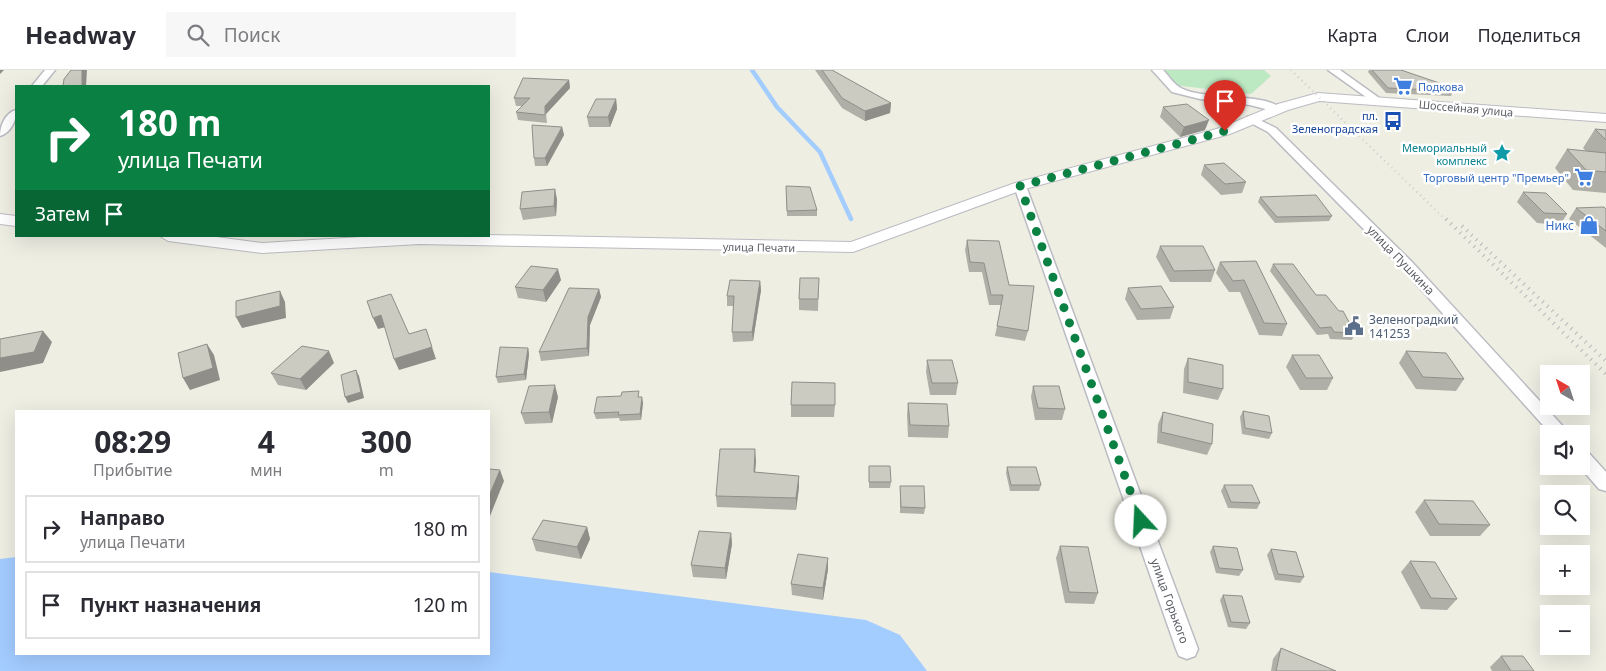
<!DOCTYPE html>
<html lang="ru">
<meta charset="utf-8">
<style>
body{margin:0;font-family:"Noto Sans",sans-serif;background:#f7f7f7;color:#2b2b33;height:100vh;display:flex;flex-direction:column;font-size:19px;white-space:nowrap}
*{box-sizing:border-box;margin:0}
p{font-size:16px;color:#7c7c81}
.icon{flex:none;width:28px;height:28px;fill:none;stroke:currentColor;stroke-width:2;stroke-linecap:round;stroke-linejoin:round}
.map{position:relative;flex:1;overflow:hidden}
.drawer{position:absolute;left:15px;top:340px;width:475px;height:245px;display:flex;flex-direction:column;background:#fff;border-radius:0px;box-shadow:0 5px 20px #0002}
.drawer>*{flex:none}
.banner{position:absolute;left:15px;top:15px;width:475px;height:152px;border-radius:0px;box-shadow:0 5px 20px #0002;background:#0b8043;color:#fff;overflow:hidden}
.needle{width:32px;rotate:321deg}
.controls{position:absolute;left:1540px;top:295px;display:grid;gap:10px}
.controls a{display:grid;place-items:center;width:50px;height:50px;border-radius:0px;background:#fff;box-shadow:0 5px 20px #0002;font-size:25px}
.pin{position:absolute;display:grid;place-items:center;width:42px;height:42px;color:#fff;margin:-51px -21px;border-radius:50% 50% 50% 0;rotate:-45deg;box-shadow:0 0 5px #0007}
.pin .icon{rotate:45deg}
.me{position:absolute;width:55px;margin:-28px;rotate:340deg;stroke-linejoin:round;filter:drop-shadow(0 0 4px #0008)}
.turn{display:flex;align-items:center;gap:18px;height:105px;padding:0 20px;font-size:22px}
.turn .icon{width:65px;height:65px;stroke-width:2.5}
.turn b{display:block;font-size:35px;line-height:42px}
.then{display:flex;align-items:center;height:48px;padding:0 20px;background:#0003;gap:10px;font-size:19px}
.eta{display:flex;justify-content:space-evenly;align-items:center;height:85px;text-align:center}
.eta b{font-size:30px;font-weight:700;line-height:35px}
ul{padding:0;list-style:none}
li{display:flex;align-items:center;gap:15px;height:68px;margin:0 10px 8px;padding:0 10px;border:2px solid #e1e1e2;border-radius:0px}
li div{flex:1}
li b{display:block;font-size:19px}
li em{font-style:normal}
header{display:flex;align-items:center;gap:30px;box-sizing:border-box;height:70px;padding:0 25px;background:#fff;border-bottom:1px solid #e1e1e2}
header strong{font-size:24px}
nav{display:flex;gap:28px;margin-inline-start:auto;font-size:18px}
.search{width:350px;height:45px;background:#f7f7f7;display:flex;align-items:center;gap:12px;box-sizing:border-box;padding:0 18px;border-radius:0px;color:#7c7c81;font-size:19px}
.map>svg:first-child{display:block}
</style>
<header>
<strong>Headway</strong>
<div class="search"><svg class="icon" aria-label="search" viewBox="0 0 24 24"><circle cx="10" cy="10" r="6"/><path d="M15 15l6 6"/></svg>Поиск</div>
<nav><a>Карта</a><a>Слои</a><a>Поделиться</a></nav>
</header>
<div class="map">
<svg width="1606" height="601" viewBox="0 0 1606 601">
<rect width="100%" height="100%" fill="#efeee3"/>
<path fill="#bde9c2" d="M 1160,0 L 1264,0 L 1271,6 L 1251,24 L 1173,15 Z"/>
<path fill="#a3ccff" d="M 16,487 L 16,584 L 489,584 L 489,502 L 866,550 L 900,565 L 927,601 L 0,601 L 0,489 Z"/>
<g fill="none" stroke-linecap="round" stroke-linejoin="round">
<path stroke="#a3ccff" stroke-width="4.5" d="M 752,0 L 777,37 L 820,82 L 851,149"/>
<g stroke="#bbbcc3" stroke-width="3">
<path id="minor" d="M 45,0 L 55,0 L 42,16 L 32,16 Z
M 1152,0 L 1163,0 C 1168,5 1173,13 1179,17 C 1200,31 1265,22 1282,39 L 1277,42 L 1250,35 L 1200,29 L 1172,22 Z
M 1328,0 L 1340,0 L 1382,30 L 1381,32 L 1373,32 Z
M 16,40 C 17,49 11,63 0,66 C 0,56 5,43 16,40 Z
M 1251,46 L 1276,58 L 1412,192 L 1570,364 L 1551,364 L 1402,198 L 1268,62 L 1247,51 L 1247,47 Z
M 1020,112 L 1026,116 L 1198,579 L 1195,586 L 1187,589 L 1179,586 L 1176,579 L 1014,116 Z
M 1581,379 L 1587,381 L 1606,402 L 1606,421 L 1599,419 L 1579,396 L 1581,396 Z"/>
</g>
<g stroke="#bbbcc3" stroke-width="2">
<path id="tertiary" d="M 1318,23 L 1606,44 L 1606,52 L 1319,31 L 1288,40 L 1230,64 L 1025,119 L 853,182 L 419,174 L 262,183 L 168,171 L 160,166 L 209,166 L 262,173 L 379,166 L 489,165 L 851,172 L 1015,113 L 1220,58 L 1278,34 Z
M 0,144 L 16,146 L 16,156 L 0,154 Z"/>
</g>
<use href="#minor" fill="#fff" fill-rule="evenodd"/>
<use href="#tertiary" fill="#fff" fill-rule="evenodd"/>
<path stroke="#b6b7b8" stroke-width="2.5" stroke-dasharray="0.5 4.5" stroke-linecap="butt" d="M 1291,0 L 1447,151"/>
<path stroke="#b6b7b8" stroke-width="4" stroke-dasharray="1 5.5" stroke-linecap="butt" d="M 1446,149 L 1606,304
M 1462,156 L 1606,291"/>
</g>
<path fill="#afafa7" d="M 815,0 L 832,0 L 891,33 L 890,43 L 865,51 L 842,38 Z
M 1369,0 L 1401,0 L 1453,21 L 1451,26 L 1386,23 L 1368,2 Z
M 569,10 L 570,18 L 546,44 L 547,53 L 518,50 L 516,42 L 522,36 L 516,36 L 514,28 Z
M 616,29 L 617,39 L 610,57 L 589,57 L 587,47 Z
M 1163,37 L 1205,60 L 1180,67 L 1160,47 Z
M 562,57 L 564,65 L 547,96 L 535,96 L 534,88 Z
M 1595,59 L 1606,60 L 1606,123 L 1573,120 L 1555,98 L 1567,79 L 1586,81 L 1583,78 Z
M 1204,95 L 1246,112 L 1242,123 L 1221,125 L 1201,105 Z
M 786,116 L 817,140 L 817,146 L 787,146 Z
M 1523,122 L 1567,144 L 1560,155 L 1537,153 L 1517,132 Z
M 1260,127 L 1332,146 L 1329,151 L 1275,153 L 1258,132 Z
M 557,129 L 556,146 L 523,150 L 520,139 Z
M 1576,138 L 1606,139 L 1606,178 L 1569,149 Z
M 967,170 L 1009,215 L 1028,261 L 1025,271 L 995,266 L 1001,235 L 989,235 L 982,202 L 969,202 L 965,180 Z
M 1160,176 L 1215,200 L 1211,212 L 1170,212 L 1156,187 Z
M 1256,191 L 1287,254 L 1282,266 L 1259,265 L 1240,222 L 1229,222 L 1216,203 L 1220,192 Z
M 1273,194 L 1316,225 L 1355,263 L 1352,270 L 1330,269 L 1328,264 L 1317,265 L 1270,201 Z
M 819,208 L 818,241 L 799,240 L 799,229 Z
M 561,210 L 546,232 L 518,228 L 515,217 Z
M 760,211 L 761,220 L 753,271 L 733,272 L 732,262 L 734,236 L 727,236 L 727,226 Z
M 1128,218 L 1174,237 L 1170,249 L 1137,250 L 1125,229 Z
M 599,219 L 601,227 L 590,255 L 589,286 L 541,291 L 539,282 Z
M 528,278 L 529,284 L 526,310 L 498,313 L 496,307 Z
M 1406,281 L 1464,309 L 1456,321 L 1416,319 L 1399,293 Z
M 1292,285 L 1333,308 L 1327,320 L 1300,320 L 1286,297 Z
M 1188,288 L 1223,319 L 1218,330 L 1183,323 L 1184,299 Z
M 927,290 L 958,313 L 956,325 L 930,325 L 926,302 Z
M 334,293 L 306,320 L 278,315 L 271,303 Z
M 1033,316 L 1065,339 L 1062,350 L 1035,350 L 1031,327 Z
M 558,327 L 552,353 L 525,354 L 521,343 Z
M 640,327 L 643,333 L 641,350 L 620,351 L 619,348 L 596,349 L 594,343 Z
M 908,333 L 949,356 L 948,368 L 908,367 L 907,345 Z
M 791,335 L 835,335 L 834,347 L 791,347 Z
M 1243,341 L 1272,363 L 1269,369 L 1242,364 L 1240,347 Z
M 1163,342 L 1212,374 L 1207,385 L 1157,373 L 1158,354 Z
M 756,391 L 755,402 L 799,406 L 799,417 L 796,440 L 717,437 L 716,426 Z
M 869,396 L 891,412 L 890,418 L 869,418 Z
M 1007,397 L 1041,415 L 1039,421 L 1010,421 L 1006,403 Z
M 1224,415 L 1260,433 L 1257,439 L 1228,438 L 1221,421 Z
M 900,416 L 925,438 L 924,444 L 900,443 Z
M 1424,430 L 1490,455 L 1480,466 L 1430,466 L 1415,442 Z
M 587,457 L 590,469 L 581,489 L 536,481 L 532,469 Z
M 731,463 L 732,474 L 726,509 L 693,507 L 691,495 Z
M 1060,476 L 1098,523 L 1094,534 L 1065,533 L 1056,488 Z
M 1213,476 L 1243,500 L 1239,506 L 1216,503 L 1210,482 Z
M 1271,479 L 1304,507 L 1300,513 L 1275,510 L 1267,485 Z
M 1410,491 L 1457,529 L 1447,540 L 1421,539 L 1401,502 Z
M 828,499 L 823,530 L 792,525 L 791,514 Z
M 1223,525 L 1250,553 L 1246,559 L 1228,557 L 1220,530 Z
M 1281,578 L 1336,601 L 1271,601 L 1273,589 Z
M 1501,586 L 1534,601 L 1492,601 L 1490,597 Z"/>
<path fill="#8f8e88" d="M 0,0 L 4,0 L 0,4 Z
M 82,0 L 87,0 L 86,16 L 82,16 Z
M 569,10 L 570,18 L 546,44 L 547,53 L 545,36 Z
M 616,29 L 617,39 L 610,57 L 608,47 Z
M 891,33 L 890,43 L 865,51 L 865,41 Z
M 1209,50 L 1205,60 L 1180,67 L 1184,57 Z
M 562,57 L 564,65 L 547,96 L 545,88 Z
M 555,119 L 557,129 L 556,146 L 554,136 Z
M 558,199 L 561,210 L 546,232 L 543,220 Z
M 760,211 L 761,220 L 753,271 L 752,262 Z
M 599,219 L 601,227 L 590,255 L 589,286 L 587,278 L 588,247 Z
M 280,221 L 285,232 L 286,248 L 242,258 L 236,247 Z
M 381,245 L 386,257 L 378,259 L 373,248 Z
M 426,259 L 436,289 L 399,300 L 394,289 Z
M 43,261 L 52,272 L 43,293 L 0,302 L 0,288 Z
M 207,274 L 214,285 L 220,310 L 190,320 L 183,308 Z
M 528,278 L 529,284 L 526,310 L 524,304 Z
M 329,281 L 334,293 L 306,320 L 300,309 Z
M 356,300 L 359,306 L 364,328 L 348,333 L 345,327 Z
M 555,315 L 558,327 L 552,353 L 549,342 Z
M 642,327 L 643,333 L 641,350 L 640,344 Z
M 755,379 L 756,391 L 754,414 L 754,402 Z
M 500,400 L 504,411 L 490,446 L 489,443 L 489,426 Z
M 799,406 L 799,417 L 796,440 L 796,428 Z
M 587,457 L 590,469 L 581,489 L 577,477 Z
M 731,463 L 732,474 L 726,509 L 725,498 Z
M 828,488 L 828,499 L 823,530 L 823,518 Z"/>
<path fill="#cccbc2" stroke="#8f8e88" d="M 71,0 L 82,0 L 82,16 L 63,16 L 64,9 Z
M 822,0 L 832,0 L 891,33 L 865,41 L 842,28 Z
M 1372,0 L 1401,0 L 1454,18 L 1453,21 L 1388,18 Z
M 523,8 L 569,10 L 545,36 L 545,45 L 516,42 L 530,28 L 514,28 Z
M 596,29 L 616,29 L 608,47 L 587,47 Z
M 1187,34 L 1209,50 L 1184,57 L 1163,37 Z
M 532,55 L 562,57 L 545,88 L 534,88 Z
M 1595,59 L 1606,60 L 1606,70 Z
M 1567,79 L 1606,83 L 1606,102 L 1586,100 Z
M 1224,93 L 1246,112 L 1225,114 L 1204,95 Z
M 786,116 L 810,117 L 817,140 L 787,141 Z
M 555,119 L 554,136 L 520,139 L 522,122 Z
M 1523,122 L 1546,123 L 1567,144 L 1544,143 Z
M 1316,125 L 1332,146 L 1277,147 L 1260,127 Z
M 1604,137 L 1606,139 L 1606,161 L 1576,138 Z
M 967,170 L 999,171 L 1009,215 L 1034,216 L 1028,261 L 997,256 L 1003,225 L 991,225 L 984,193 L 970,192 Z
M 1160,176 L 1203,176 L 1215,200 L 1174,201 Z
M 1256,191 L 1287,254 L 1264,253 L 1244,210 L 1233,211 L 1220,192 Z
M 1273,194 L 1293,194 L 1316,225 L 1326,225 L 1339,241 L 1343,241 L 1355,263 L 1334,262 L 1331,257 L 1320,258 Z
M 531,196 L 558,199 L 543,220 L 515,217 Z
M 800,208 L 819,208 L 818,229 L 799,229 Z
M 730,210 L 760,211 L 752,262 L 732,262 L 734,226 L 727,226 Z
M 1161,216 L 1174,237 L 1141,239 L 1128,218 Z
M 569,218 L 599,219 L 588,247 L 587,278 L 539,282 Z
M 280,221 L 280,236 L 236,247 L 236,231 Z
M 391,224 L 409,264 L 426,259 L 432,277 L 394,289 L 381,245 L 373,248 L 367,231 Z
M 43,261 L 34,282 L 0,288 L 0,269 Z
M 207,274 L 213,298 L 183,308 L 178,283 Z
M 302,276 L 329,281 L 300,309 L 271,303 Z
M 500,277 L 528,278 L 524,304 L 496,307 Z
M 1406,281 L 1446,283 L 1464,309 L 1423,307 Z
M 1292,285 L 1319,285 L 1333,308 L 1306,308 Z
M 1188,288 L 1223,295 L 1223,319 L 1188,312 Z
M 927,290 L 952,290 L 958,313 L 932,313 Z
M 356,300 L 361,322 L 345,327 L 341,305 Z
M 792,312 L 835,313 L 835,335 L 791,335 Z
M 555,315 L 549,342 L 521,343 L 529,316 Z
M 1033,316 L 1059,316 L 1065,339 L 1038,338 Z
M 639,321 L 638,327 L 642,327 L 640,344 L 618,345 L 619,342 L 594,343 L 597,327 L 621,326 L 622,322 Z
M 908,333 L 947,334 L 949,356 L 910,355 Z
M 1243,341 L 1269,346 L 1272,363 L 1245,358 Z
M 1163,342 L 1213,354 L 1212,374 L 1161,362 Z
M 720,379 L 755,379 L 754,402 L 799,406 L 796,428 L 716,426 Z
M 869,396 L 890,396 L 891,412 L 869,412 Z
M 1007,397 L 1036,397 L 1041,415 L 1011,415 Z
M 489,399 L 500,400 L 489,426 Z
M 1224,415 L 1252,415 L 1260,433 L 1231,432 Z
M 900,416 L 924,416 L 925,438 L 901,437 Z
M 1424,430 L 1473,431 L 1490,455 L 1439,454 Z
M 543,450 L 587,457 L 577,477 L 532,469 Z
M 699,461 L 731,463 L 725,498 L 691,495 Z
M 1060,476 L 1088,477 L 1098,523 L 1069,522 Z
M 1213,476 L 1237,478 L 1243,500 L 1219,498 Z
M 1271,479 L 1296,482 L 1304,507 L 1278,504 Z
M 798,484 L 828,488 L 823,518 L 791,514 Z
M 1410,491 L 1435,492 L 1457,529 L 1431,528 Z
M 1223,525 L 1242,526 L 1250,553 L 1231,552 Z
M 1281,578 L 1336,601 L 1276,601 Z
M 1501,586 L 1523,586 L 1534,601 L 1511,601 Z"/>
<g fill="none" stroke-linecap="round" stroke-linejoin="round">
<path stroke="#0b8043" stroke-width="9" stroke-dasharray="0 16.2" d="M 1141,451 L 1020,116 L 1225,61"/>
</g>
<defs>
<g id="supermarket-bare" transform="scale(1.5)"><path d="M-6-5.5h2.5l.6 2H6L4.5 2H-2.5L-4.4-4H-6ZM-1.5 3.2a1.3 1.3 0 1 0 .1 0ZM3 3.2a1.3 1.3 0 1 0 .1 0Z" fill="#3f7fe0" stroke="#fff" stroke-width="2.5" paint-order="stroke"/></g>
<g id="bus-bare" transform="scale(1.5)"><path d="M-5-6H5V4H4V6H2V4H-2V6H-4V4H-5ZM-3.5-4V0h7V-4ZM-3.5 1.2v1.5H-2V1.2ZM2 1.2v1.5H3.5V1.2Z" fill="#1a4fb4" stroke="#fff" stroke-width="2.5" paint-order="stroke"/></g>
<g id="sight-bare" transform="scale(1.5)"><path d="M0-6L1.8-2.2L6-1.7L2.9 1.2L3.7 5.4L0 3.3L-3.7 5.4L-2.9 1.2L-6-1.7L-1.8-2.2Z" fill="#0f9aa8" stroke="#fff" stroke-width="2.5" paint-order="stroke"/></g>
<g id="shop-bare" transform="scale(1.5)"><path d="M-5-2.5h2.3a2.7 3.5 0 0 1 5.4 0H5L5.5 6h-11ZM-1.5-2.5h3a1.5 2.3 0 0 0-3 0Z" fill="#3f7fe0" stroke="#fff" stroke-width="2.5" paint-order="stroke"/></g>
<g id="civic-bare" transform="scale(1.5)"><path d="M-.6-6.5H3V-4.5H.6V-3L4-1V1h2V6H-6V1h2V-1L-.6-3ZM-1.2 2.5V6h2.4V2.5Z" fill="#5c6f8a" stroke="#fff" stroke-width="2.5" paint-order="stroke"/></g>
</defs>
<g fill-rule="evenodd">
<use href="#supermarket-bare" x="1403" y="16"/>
<use href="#bus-bare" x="1393" y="51"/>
<use href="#sight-bare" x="1502" y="83"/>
<use href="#supermarket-bare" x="1584" y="107"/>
<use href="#shop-bare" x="1589" y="155"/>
<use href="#civic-bare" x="1354" y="256"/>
</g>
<g text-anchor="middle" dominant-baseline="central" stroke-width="5" stroke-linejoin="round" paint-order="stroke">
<g font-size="11" fill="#366cbe" stroke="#fff" text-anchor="start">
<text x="1418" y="16">Подкова</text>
<text x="1569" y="107" text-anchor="end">Торговый центр "Премьер"</text>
</g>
<g font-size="11" fill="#5b5e65" stroke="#fff">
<text transform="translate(1466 38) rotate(5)">Шоссейная улица</text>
<text transform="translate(759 177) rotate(1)">улица Печати</text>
</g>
<g font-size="11" fill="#164399" stroke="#fff" text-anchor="end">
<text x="1378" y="45">пл.<tspan x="1378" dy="13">Зеленоградская</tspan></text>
</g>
<g font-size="11" fill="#0d838f" stroke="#fff" text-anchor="end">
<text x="1487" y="77">Мемориальный<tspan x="1487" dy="13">комплекс</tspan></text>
</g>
<g font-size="12" fill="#366cbe" stroke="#fff" text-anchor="end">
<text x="1574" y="155">Никс</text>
</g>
<g font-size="12" fill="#5b5e65" stroke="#fff">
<text transform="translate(1401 190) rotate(46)">улица Пушкина</text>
<text transform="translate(1170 531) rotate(70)">улица Горького</text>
</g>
<g font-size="12" fill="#4e5e75" stroke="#fff" text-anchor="start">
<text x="1369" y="249">Зеленоградкий<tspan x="1369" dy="14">141253</tspan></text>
</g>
</g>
</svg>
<div class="controls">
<a><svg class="needle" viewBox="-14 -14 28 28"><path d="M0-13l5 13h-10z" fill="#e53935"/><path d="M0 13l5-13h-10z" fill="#7c7c81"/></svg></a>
<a><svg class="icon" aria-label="sound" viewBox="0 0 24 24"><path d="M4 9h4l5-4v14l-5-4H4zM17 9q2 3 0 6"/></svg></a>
<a><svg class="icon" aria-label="search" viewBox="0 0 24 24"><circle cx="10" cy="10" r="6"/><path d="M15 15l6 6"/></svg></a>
<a>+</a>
<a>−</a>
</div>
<div class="pin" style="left:1225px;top:61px;background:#d93025"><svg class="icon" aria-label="arrive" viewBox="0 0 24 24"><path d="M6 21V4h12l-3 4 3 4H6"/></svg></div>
<svg class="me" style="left:1141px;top:451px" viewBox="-20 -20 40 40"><circle r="19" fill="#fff"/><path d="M0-13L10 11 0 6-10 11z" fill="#0b8043"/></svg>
<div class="banner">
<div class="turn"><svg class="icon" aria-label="right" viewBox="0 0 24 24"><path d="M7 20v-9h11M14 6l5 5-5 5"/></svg><div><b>180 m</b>улица Печати</div></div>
<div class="then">Затем<svg class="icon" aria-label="arrive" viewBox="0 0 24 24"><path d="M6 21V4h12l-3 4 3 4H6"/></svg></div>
</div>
<section class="drawer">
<div class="eta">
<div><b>08:29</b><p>Прибытие</p></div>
<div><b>4</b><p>мин</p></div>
<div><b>300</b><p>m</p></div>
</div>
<ul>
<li><svg class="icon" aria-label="right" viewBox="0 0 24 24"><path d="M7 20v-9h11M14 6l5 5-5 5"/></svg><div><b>Направо</b><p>улица Печати</p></div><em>180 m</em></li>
<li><svg class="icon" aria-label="arrive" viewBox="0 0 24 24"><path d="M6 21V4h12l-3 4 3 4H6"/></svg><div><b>Пункт назначения</b></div><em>120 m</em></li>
</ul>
</section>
</div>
